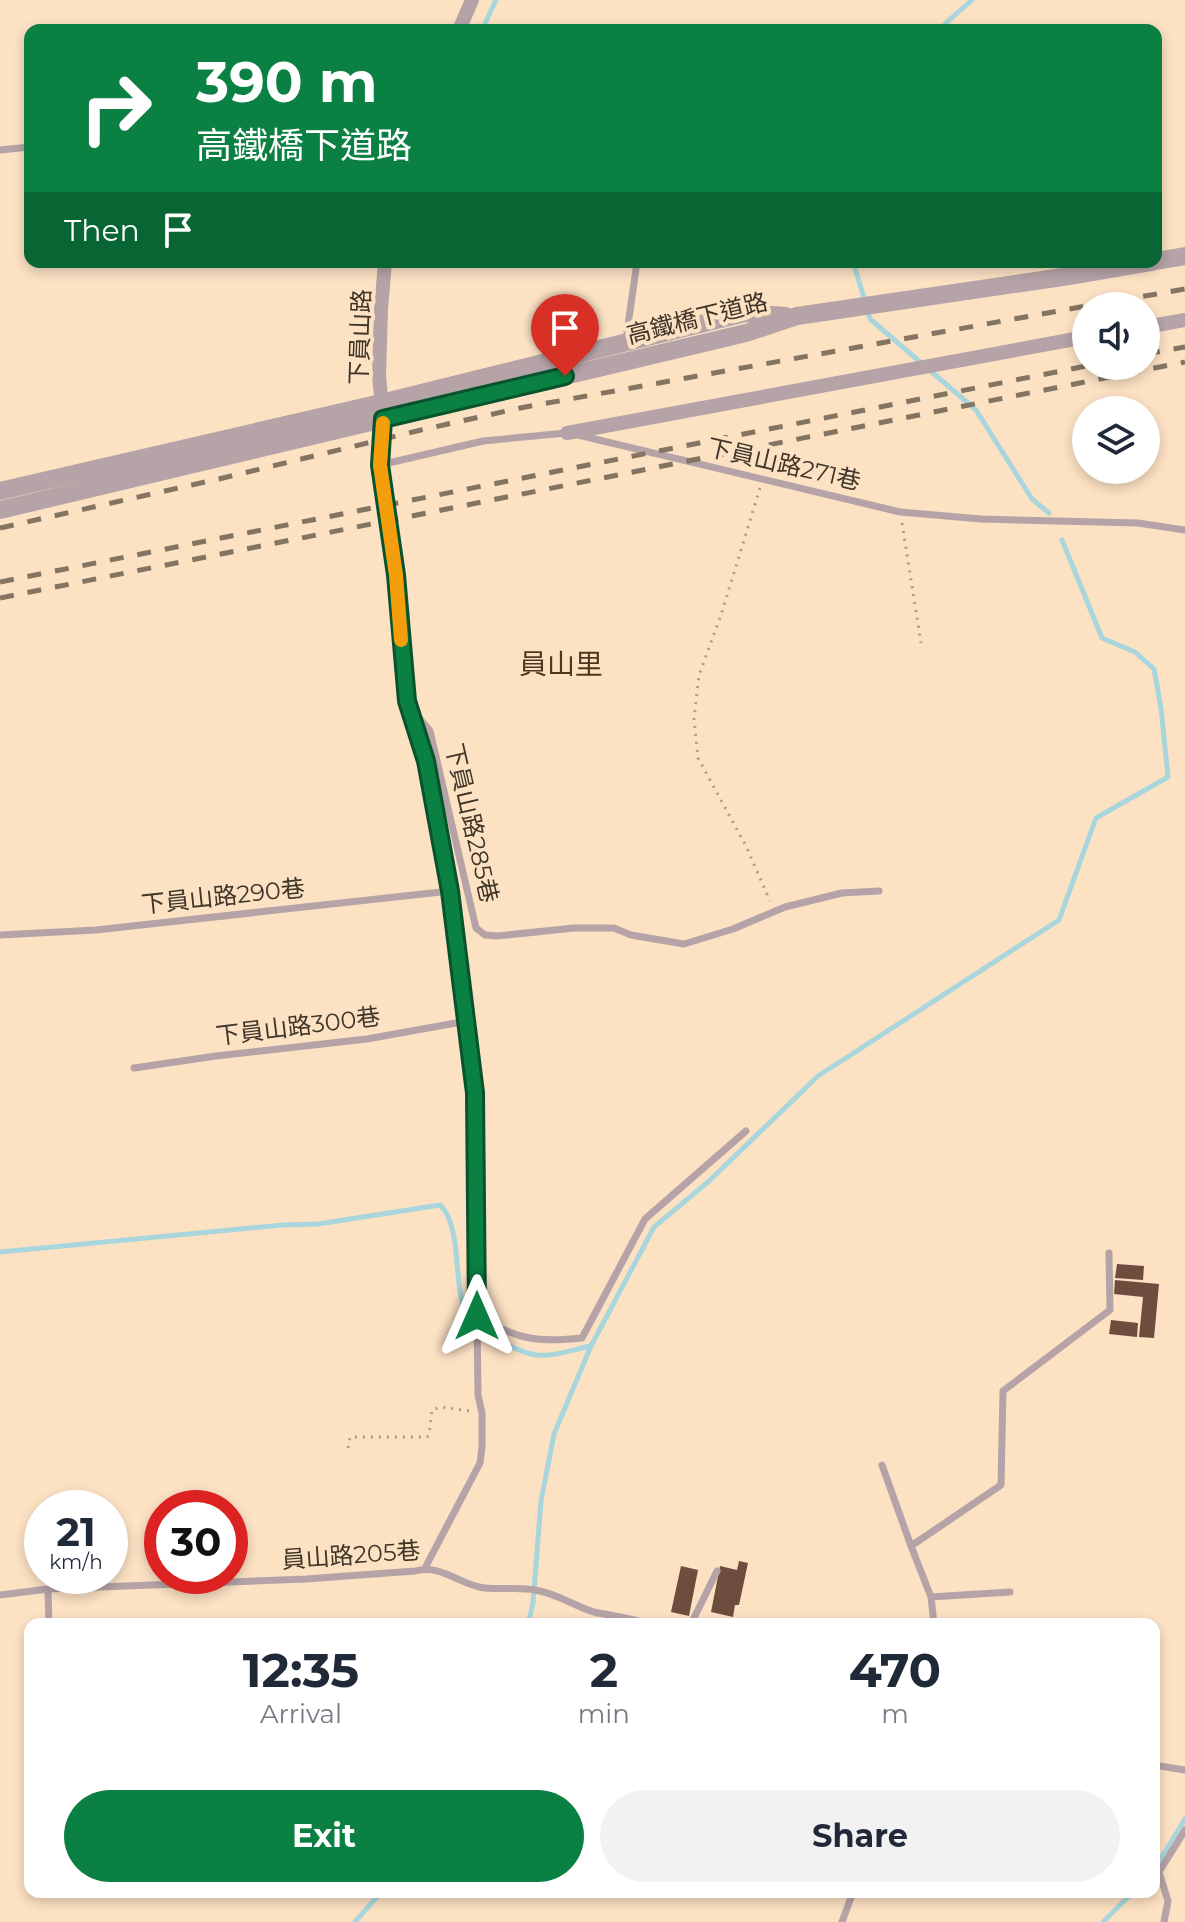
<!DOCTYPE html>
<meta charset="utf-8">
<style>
body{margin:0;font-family:Montserrat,"Noto Sans TC",sans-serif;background:#f2f2f3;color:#1f2937;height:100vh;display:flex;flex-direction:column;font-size:30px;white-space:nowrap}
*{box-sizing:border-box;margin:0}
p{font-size:26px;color:#747a83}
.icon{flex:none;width:44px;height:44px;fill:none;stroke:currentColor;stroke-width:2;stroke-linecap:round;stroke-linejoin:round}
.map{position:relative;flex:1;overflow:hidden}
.details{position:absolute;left:24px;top:1618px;width:1136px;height:280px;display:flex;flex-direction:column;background:#fff;border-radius:16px;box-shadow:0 4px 12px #0003}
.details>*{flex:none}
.guide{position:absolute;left:24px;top:24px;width:1138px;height:244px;border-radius:16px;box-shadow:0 4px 12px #0003;background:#0b8043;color:#fff;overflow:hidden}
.tools{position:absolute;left:1072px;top:292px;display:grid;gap:16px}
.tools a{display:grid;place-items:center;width:88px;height:88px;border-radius:50%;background:#fff;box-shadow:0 4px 12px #0003;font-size:40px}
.speed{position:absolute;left:24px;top:1490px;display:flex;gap:16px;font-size:40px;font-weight:700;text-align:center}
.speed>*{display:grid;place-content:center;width:104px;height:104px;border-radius:50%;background:#fff;box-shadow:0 4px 12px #0003;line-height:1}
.speed small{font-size:20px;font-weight:400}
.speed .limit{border:12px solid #d22;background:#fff;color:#111}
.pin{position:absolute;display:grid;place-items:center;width:68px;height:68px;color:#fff;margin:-82px -34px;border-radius:50% 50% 50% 0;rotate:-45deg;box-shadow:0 0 8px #0007}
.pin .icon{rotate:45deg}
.me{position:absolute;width:88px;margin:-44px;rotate:0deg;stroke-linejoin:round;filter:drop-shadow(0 0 6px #0008)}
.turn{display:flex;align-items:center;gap:28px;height:168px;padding:0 40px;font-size:36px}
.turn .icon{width:104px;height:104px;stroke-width:2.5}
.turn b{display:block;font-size:56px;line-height:68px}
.then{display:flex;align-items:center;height:76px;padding:0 40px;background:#0003;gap:16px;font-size:30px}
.eta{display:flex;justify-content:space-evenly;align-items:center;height:136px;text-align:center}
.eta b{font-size:48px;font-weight:700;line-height:56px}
.button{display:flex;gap:16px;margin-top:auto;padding:16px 40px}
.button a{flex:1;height:92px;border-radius:48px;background:#0b8043;color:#fff;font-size:32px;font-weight:700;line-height:92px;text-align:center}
.button a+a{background:#f2f2f3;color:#1f2937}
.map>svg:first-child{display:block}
</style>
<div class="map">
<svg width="1185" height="1922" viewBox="0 0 1185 1922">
<rect width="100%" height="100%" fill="#fce1c3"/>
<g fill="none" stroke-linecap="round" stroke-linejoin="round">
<path stroke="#a9d6dc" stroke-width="5" d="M 482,30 L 496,0
M 938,30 L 972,0
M 853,262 L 865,301
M 868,311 L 870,319 L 976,410 L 1032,499 L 1049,513
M 0,1252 L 283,1225 L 318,1224 L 440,1205 C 448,1212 450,1221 453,1232 C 463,1277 448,1327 506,1345 C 515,1348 525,1353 535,1355 C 552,1357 573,1350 590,1346
M 528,1624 L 533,1603 L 541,1501 L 554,1434 L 591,1346 L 654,1227 L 708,1182 L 818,1076 L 1059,920 L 1096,818 L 1168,777 L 1161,708 L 1154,669 L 1135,652 L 1102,638 L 1062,540
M 1154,1870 L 1185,1819
M 355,1922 L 381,1892
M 1103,1922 L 1133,1892"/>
</g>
<path fill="#6d4e3e" d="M 1117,1264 L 1144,1266 L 1143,1280 L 1115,1278 Z
M 1115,1280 L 1159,1284 L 1154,1338 L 1139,1337 L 1143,1297 L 1114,1294 Z
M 1111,1320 L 1138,1323 L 1137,1337 L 1109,1334 Z
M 739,1561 L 748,1563 L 739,1605 L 735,1605 L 733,1617 L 711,1612 L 720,1566 L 737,1570 Z
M 681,1566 L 698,1570 L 689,1616 L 671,1612 Z"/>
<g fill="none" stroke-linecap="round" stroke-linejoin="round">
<path stroke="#b09c85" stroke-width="3" stroke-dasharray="2 6" stroke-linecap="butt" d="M 760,488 L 721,615 L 699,675 L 694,719 L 698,758 L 746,846 L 770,901
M 902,523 L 921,643
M 348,1448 L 350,1437 L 427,1437 L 429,1435 L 432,1410 L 441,1407 L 470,1411"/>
<path stroke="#b5a3a7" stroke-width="7" d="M 0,150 L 30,147
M 627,332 L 637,262
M 578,435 L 900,512 L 981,519 L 1138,523 L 1185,530
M 380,465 L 483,441 L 566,433
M 415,713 L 430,731 L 476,928 L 485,935 L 497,936 L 574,928 L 614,928 L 631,935 L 684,944 L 733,929 L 785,907 L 842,893 L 879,891
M 0,935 L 96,930 L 450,891
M 134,1068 L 216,1056 L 367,1039 L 467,1021
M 477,1316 C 516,1339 537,1343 582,1338 L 645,1219 L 746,1131
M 882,1465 L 911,1546
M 425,1568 L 480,1463 L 482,1447 L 482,1413 L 478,1395 L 477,1317
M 48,1589 L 49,1624
M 0,1595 L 48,1589 L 306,1579 L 415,1571 C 439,1564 457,1582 479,1587 C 497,1591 517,1586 535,1590 C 556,1593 574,1606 594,1612 C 612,1616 630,1617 648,1624
M 931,1597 L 1010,1592
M 691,1624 L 717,1571
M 934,1624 L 931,1597 L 911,1546 L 1001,1485 L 1003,1391 L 1110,1310 L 1109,1253
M 1154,1765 L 1185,1770
M 842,1922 L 853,1892
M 1164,1922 L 1168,1901 L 1159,1872 L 1185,1830"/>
<path stroke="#b5a3a7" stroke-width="14" d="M 459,30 L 472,0
M 385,262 L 381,309 L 379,375 L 383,419 L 380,465 L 396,575 L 407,701 L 426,761 L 450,891 L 475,1093 L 477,1316
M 1146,327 L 1185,320
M 567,433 L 1086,337"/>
<path stroke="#b5a3a7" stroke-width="18" d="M 1156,261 L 1185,256
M 0,491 L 381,403 L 745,313 L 786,316
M 0,510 L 746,333 L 797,316 L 1069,276 L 1152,262"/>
<path stroke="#847462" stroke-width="5" stroke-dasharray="14 14" stroke-linecap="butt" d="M 1088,306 L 1185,289
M 1146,354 L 1185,347
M 0,528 L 223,478 L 421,430 L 520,408 L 1086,306
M 0,582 L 1086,366
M 0,598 L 1185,362"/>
</g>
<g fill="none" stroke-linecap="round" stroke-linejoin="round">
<g stroke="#07532c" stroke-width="20">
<path id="route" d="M 477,1316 L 475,1093 L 450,891 L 426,761 L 407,701 L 396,575 L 380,465 L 383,419 L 565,376"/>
</g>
<use href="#route" stroke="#0b8043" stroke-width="14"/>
<path stroke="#f59e0b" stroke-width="14" d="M 383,423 L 380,465 L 396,575 L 401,640"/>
</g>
<g text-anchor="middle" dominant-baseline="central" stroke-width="8" stroke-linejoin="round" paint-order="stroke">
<g font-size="24" fill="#3f3529" stroke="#fce1c3">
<text transform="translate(697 318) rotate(-14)">高鐵橋下道路</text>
<text transform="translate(360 337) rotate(-88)">下員山路</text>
<text transform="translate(784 464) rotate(13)">下員山路271巷</text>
<text transform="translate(472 823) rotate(77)">下員山路285巷</text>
<text transform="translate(223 896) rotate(-6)">下員山路290巷</text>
<text transform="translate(298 1026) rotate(-7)">下員山路300巷</text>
<text transform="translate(351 1555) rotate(-4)">員山路205巷</text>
</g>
<g font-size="28" fill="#4d381f" stroke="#fce1c3">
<text x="561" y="664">員山里</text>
</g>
</g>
</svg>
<div class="tools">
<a><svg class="icon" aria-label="sound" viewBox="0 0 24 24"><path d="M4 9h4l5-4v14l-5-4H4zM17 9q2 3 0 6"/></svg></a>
<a><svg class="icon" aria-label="layers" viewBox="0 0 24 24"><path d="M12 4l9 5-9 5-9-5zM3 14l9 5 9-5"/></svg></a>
</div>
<div class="speed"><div>21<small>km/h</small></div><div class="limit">30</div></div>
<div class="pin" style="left:565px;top:376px;background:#d93025"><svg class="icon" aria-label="arrive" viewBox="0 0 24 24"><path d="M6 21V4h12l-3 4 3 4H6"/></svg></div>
<svg class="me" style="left:477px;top:1316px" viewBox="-20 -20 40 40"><path d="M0-17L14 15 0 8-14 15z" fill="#0b8043" stroke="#fff" stroke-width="4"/></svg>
<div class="guide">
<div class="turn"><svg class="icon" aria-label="right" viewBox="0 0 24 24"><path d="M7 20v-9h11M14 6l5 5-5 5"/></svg><div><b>390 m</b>高鐵橋下道路</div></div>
<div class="then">Then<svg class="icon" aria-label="arrive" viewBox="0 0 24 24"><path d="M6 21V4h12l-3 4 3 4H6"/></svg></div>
</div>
<section class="details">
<div class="eta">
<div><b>12:35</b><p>Arrival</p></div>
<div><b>2</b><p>min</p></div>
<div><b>470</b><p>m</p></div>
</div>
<div class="button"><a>Exit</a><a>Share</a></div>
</section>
</div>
